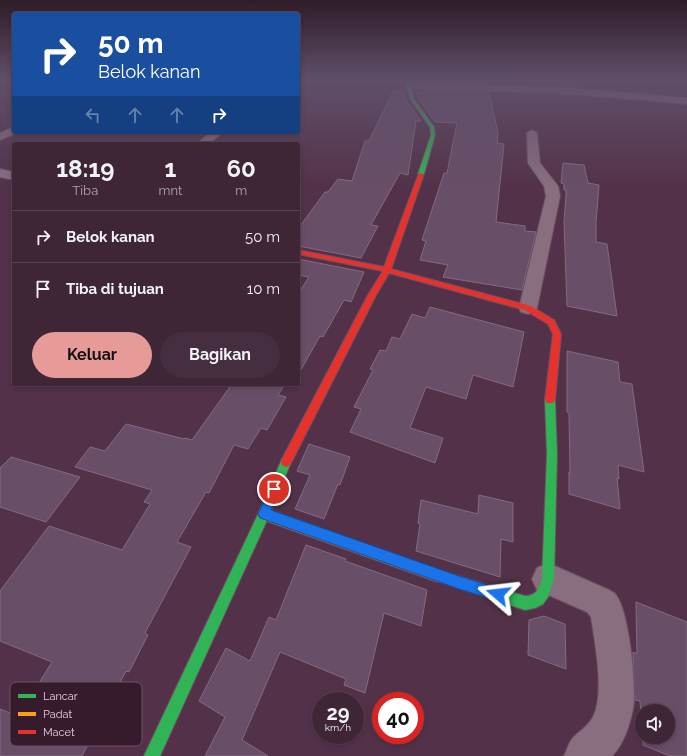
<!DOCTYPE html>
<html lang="id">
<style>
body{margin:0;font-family:Raleway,sans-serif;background:#452e3f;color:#f1f3f6;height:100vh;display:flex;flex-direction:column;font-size:15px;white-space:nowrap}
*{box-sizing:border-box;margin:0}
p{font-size:13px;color:#ada5ad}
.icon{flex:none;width:22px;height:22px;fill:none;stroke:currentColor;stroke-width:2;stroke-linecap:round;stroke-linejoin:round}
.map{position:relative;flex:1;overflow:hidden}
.side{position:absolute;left:12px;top:142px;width:288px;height:244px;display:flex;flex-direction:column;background:#3e2637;border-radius:4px;box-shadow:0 2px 6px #0003,0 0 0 1px #574352}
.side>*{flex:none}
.banner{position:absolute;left:12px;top:12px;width:288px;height:122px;border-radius:4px;box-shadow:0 2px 6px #0003,0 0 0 1px #574352;background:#1a4fa0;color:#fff;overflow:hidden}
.tools{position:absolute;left:635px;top:704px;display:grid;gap:8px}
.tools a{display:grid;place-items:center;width:40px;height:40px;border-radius:50%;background:#3e2637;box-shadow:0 2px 6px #0003,0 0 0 1px #574352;font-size:20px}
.speed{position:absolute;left:312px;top:692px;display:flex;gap:8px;font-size:20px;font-weight:700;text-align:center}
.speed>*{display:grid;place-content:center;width:52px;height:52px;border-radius:50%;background:#3e2637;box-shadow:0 2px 6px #0003,0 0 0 1px #574352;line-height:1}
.speed small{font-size:10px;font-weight:400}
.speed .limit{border:6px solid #d22;background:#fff;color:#111}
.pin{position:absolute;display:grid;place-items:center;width:34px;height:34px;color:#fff;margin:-17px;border:2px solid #fff;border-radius:50%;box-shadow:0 1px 4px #0007}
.me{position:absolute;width:44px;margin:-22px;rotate:287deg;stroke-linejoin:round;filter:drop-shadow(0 0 3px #0008)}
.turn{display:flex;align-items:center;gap:14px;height:84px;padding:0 20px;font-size:18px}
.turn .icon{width:52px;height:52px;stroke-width:2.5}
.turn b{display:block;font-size:28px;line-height:34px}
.lanes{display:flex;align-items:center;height:38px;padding:0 20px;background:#0003;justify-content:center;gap:20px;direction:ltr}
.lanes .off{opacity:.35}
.eta{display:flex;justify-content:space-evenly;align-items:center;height:68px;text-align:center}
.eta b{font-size:24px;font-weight:700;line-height:28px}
.cta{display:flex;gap:8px;margin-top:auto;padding:8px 20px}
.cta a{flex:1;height:46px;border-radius:24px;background:#e69b98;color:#111;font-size:16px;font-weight:700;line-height:46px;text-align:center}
.cta a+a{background:#452e3f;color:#f1f3f6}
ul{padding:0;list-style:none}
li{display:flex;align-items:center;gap:12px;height:52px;padding:0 20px;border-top:1px solid #574352}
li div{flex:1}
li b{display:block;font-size:15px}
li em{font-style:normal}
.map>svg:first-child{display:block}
</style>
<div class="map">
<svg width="687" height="756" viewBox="0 0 687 756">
<rect width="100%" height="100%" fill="#533249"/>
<path fill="#684e67" stroke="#836b81" d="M 426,80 L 486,82 L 487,84 L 425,82 Z
M 424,90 L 489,92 L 498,133 L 497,143 L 504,144 L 496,222 L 525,226 L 525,231 L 536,232 L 522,290 L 443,277 L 448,265 L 420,260 L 426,241 L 422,240 L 444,173 L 447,173 L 457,123 L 435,122 L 418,98 L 417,92 L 424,93 Z
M 393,91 L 404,91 L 406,100 L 421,121 L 416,121 L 408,175 L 400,173 L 371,225 L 378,226 L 361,258 L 298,246 L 298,229 L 325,192 L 328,192 L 338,179 L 352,181 L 365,141 L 369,141 Z
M 563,163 L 584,165 L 588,183 L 599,185 L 596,223 L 596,242 L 607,244 L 617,316 L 567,306 L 564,222 L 566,196 L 566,190 L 564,190 L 564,184 L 561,183 Z
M 298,259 L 364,272 L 351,302 L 344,300 L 323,337 L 320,336 L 298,375 L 298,294 L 309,277 L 298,275 Z
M 430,307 L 524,332 L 513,387 L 473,375 L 466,399 L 426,387 L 410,428 L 443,438 L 435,463 L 350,432 L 361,409 L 354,407 L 373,370 L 370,369 L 380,350 L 386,351 L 392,337 L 400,339 L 412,314 L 425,318 Z
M 567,351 L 618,362 L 620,382 L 632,384 L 644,472 L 618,465 L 619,479 L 617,478 L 620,509 L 569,494 L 569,472 L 570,473 L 569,413 L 567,412 Z
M 232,384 L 285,384 L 278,395 L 286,397 L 267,430 L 261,428 L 248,449 L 234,445 L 209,493 L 206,492 L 177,542 L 191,547 L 145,633 L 148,635 L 129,672 L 126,671 L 82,756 L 0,756 L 0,709 L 15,715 L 26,698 L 29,699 L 52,662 L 0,641 L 0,591 L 49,526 L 122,550 L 150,504 L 144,502 L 152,490 L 75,467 L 90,447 L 105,451 L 126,424 L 184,439 L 185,438 L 192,440 Z
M 309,444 L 350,457 L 340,485 L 338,484 L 324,519 L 295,509 L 310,475 L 297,471 Z
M 11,457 L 80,477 L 46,522 L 0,507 L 0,468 Z
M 479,495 L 513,503 L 513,542 L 501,539 L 500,577 L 416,551 L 420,524 L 418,523 L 421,500 L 478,514 Z
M 306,545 L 346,559 L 345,561 L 427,590 L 421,626 L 384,613 L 365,693 L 344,685 L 346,679 L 280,652 L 242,740 L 268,756 L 205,756 L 225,717 L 199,701 L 226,648 L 250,661 L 269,617 L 276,620 Z
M 636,602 L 687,622 L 687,756 L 670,756 L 643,745 L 643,737 L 668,737 L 668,711 L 642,711 L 642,730 L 640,701 L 635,700 L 633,652 L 637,654 Z
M 544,616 L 565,624 L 566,669 L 528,655 L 529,620 Z"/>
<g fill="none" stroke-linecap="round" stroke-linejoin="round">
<g stroke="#6e5064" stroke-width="2">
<path id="street" d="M 409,83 L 573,88 L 687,98 L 687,104 L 573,94 L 406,88 L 405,86 Z
M 14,127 L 14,132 L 18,132 L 0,140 L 0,133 Z
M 532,130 L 537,133 L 540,163 L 558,186 L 560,196 L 537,308 L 535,312 L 528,314 L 521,312 L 519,308 L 546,196 L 544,186 L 528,163 L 527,133 Z
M 211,132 L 223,132 L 209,144 L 196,144 Z
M 0,169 L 14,172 L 14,180 L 0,177 Z
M 548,563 L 609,590 C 611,591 615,593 616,595 C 629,612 637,688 633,709 C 630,725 623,745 612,756 L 564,756 C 567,751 568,744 572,739 C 579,731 588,727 593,717 C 605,694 595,642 591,617 L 587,612 L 537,590 L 532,579 L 537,568 Z"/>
</g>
<g stroke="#6e5064" stroke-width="2">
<path id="fast" d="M 406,80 L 410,80 L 414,99 L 434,127 L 435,135 L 424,174 L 421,176 L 418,174 L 431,135 L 430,127 L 410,99 Z
M 550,396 L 553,397 L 555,400 L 557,454 L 554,579 L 548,597 L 543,604 L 535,608 L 525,610 L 434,580 L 432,576 L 434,572 L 438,570 L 525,596 C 536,596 539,589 542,579 L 547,454 L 545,400 L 547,397 Z
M 286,457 L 290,459 L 291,462 L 268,518 L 160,756 L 144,756 L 260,510 L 282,459 Z"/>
</g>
<g stroke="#6e5064" stroke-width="2">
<path id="slow" d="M 264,508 L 438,570 L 442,572 L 444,576 L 442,580 L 438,582 L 264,520 L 260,518 L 258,514 L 260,510 Z"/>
</g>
<g stroke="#6e5064" stroke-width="2">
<path id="jam" d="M 419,173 L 424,174 L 391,269 L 531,306 L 554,320 L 561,334 L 555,400 L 553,403 L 547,403 L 545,400 L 553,334 L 548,324 L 525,310 L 389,273 L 376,295 L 290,465 L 286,467 L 282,465 L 281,462 L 282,459 L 368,295 L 383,271 L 298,254 L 298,250 L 384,267 Z"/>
</g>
<use href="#street" fill="#886e7f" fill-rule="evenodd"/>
<use href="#fast" fill="#30b455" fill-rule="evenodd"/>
<use href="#slow" fill="#ff9f0a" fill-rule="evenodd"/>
<use href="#jam" fill="#e5322d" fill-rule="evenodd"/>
</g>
<linearGradient id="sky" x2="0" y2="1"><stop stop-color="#2e1c28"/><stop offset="0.43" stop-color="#604f6a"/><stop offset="1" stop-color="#604f6a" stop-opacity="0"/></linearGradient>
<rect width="687" height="186" fill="url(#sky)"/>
<path fill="#1a73e8" stroke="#114b97" d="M 274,484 L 278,485 L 280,489 L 271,510 L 459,576 L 498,588 L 503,590 L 504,594 L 503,599 L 498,601 L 459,589 L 260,518 L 258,514 L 260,510 L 271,485 Z"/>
<rect x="10" y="682" width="132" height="64" rx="6" fill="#361b2d" stroke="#6e5063" stroke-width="1"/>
<rect x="18" y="694" width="18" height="4" fill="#30b455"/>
<rect x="18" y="712" width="18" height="4" fill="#ff9f0a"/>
<rect x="18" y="730" width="18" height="4" fill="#e5322d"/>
<g font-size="11" fill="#efcae1">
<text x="43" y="700">Lancar</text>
<text x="43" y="718">Padat</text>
<text x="43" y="736">Macet</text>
</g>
</svg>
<div class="tools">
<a><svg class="icon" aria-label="sound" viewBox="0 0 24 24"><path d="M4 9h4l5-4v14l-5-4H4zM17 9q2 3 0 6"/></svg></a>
</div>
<div class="speed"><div>29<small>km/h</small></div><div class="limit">40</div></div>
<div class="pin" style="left:274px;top:489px;background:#d93025"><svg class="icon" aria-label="arrive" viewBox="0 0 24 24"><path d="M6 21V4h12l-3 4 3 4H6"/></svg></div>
<svg class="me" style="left:498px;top:594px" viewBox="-20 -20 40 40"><path d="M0-17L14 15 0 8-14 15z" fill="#1a73e8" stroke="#fff" stroke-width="4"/></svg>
<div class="banner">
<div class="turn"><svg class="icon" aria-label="right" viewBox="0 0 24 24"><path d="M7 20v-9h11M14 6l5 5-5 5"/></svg><div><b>50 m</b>Belok kanan</div></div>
<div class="lanes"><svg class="icon off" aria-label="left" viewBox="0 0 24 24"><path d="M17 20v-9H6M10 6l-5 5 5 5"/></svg><svg class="icon off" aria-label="ahead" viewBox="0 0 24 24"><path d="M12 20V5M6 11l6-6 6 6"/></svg><svg class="icon off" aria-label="ahead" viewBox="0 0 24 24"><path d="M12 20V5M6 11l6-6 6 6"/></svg><svg class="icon" aria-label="right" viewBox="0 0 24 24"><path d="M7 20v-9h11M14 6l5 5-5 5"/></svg></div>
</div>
<section class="side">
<div class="eta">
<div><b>18:19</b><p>Tiba</p></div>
<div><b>1</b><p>mnt</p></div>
<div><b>60</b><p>m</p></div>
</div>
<ul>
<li><svg class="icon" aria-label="right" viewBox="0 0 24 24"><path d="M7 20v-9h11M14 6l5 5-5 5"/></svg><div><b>Belok kanan</b></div><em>50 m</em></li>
<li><svg class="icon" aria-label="arrive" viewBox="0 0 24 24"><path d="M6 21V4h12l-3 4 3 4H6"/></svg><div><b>Tiba di tujuan</b></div><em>10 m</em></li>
</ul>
<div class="cta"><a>Keluar</a><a>Bagikan</a></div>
</section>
</div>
